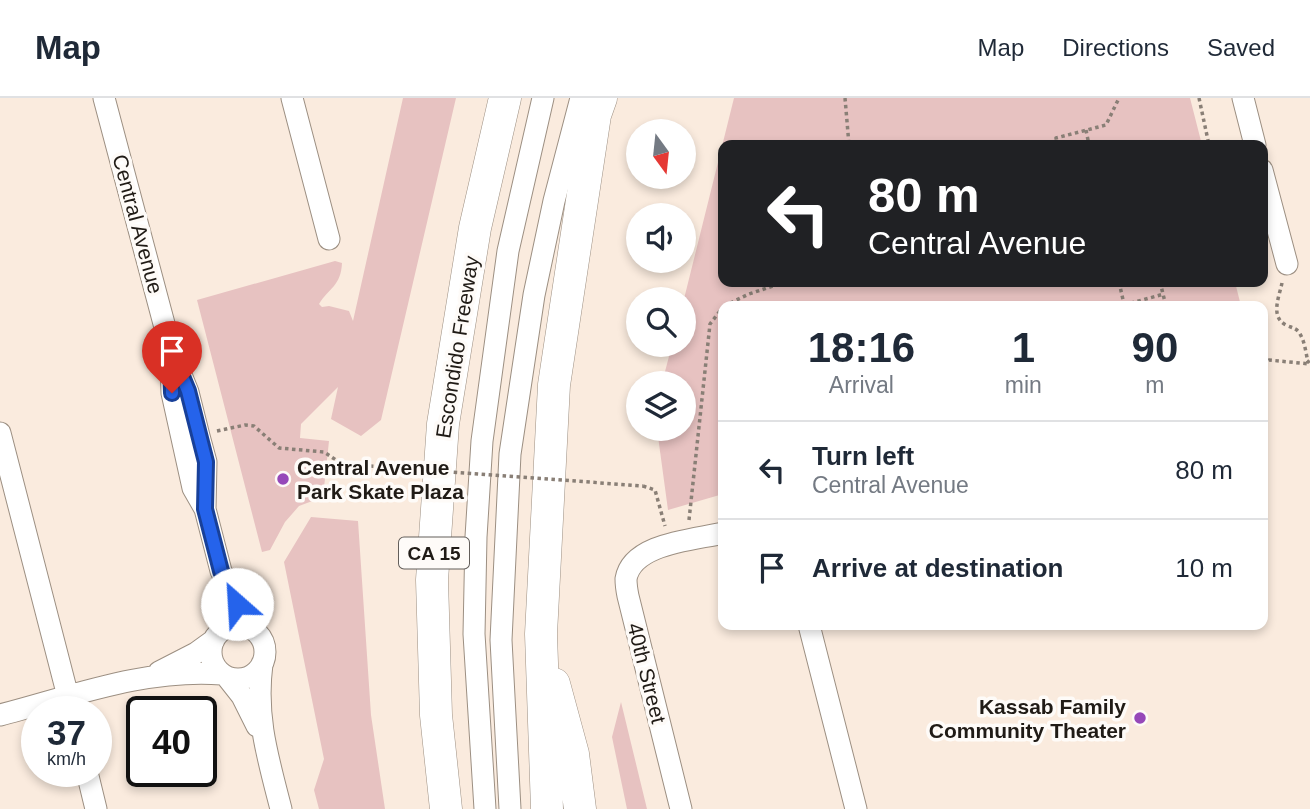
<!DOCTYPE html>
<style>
body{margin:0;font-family:Arial,sans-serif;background:#f2f2f3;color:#1f2937;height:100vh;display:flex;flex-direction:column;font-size:26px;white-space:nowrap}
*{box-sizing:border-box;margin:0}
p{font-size:23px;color:#747a83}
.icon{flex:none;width:38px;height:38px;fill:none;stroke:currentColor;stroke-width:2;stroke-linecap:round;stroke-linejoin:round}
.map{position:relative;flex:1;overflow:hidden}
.drawer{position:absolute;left:718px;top:203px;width:550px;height:329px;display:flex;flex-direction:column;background:#fff;border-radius:14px;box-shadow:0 4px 10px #0003}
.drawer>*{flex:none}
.top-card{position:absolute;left:718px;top:42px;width:550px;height:147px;border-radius:14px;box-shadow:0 4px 10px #0003;background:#202124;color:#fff;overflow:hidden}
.needle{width:46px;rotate:165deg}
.tools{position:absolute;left:626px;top:21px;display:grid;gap:14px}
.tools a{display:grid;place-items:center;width:70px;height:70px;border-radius:50%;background:#fff;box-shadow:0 4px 10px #0003;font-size:35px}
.speed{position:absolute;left:21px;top:598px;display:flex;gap:14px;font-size:35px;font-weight:700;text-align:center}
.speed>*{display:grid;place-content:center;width:91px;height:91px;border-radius:50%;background:#fff;box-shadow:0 4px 10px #0003;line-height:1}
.speed small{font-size:18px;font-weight:400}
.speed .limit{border:4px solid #111;border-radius:10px;background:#fff;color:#111}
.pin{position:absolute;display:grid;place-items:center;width:60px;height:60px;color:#fff;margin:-72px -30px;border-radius:50% 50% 50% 0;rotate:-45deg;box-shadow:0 0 7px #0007}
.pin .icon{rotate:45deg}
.me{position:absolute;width:77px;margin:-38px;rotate:334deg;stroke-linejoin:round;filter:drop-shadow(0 0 5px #0008)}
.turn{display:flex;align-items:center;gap:24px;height:147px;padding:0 35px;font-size:32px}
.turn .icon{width:91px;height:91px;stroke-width:2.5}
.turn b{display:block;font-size:49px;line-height:60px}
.eta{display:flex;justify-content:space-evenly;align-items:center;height:119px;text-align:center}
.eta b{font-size:42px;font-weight:600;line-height:49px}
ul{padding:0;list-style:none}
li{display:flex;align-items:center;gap:21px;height:98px;padding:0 35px;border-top:2px solid #e0e1e3}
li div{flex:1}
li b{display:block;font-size:26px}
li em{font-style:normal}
header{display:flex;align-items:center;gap:42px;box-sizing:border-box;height:98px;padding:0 35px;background:#fff;border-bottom:2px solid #e0e1e3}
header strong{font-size:33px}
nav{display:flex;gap:38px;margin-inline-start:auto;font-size:24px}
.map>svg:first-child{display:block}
</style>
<header>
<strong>Map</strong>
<nav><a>Map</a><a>Directions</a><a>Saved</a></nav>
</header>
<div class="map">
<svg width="1310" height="711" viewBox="0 0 1310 711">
<rect width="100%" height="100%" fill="#faebde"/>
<path fill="#e7c2c1" d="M 403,0 L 456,0 L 381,322 L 361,338 L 331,321 L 338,289 L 301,326 L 300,340 L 329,343 L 323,399 L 299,408 L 285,424 L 270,452 L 262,454 L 197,202 L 335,163 L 342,165 C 341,188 329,190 319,206 L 322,209 L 329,208 L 349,213 L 353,223 Z
M 734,0 L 1190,0 L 1202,47 L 723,47 L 723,184 L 1235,184 L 1241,208 L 723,208 L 723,396 L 668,412 L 657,331 L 684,331 L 684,285 L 662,285 L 672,247 L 684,247 L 684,201 Z
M 311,419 L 358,423 L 371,617 L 385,711 L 319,711 L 314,692 L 324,661 L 284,464 Z
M 621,604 L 647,711 L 627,711 L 612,639 Z"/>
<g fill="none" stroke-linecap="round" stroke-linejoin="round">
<g stroke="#9c8f82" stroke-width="23">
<path id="minor" d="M 104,0 L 171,252 L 188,294 L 199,338 L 206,364 L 205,411
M 292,0 L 329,141
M 1243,0 L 1255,47
M 1262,72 L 1287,166
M 171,265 L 172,295 L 193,390 L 205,411 L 221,473 L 249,530
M 0,335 L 72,614
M 809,527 L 856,711
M211 554a27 27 0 1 1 54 0a27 27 0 1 1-54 0Z
M 262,566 C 255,619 268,660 281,711
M 159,574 L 196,555 L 214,542
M 227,579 L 242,598 L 257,628
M 0,617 C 73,598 146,570 222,576
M 87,674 L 96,711
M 485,711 L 474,536 L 476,439 L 482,343 L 508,153 L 543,0
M 510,711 L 501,542 L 510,356 L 534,197 L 554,103 L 581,0
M 681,711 L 628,498 C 627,493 626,486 626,481 C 632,445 694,442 723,435"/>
</g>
<g stroke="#9c8f82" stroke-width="33">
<path id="highway" d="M 554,586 L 573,656 L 580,711
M 446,711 L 436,617 L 432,482 L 443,326 L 475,130 L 505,0
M 547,711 L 541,536 L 554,287 L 595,17 L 601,0"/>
</g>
<path stroke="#897f76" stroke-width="3.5" stroke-dasharray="3.5 3.5" stroke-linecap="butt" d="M 845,0 L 849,47
M 1199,0 L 1209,47
M 1086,32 L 1089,47
M 1046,47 L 1057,44 L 1056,40 L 1106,27 L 1119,0
M 1119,184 L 1124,206
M 1160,184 L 1166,208
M 1282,185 C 1279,199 1270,219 1286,227 C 1292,230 1297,230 1300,236 C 1305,244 1306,256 1308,264 L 1310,262
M 1124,207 L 1164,196
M 724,208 L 749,196 L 785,184
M 1262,265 L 1269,262 L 1310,266
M 217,333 L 245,327 L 254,328 L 279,350 L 324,354 L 342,366
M 643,388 L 655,392 L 665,428
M 689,422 L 710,226 L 723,209"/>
<use href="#minor" stroke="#fff" stroke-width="21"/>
<use href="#highway" stroke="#fff" stroke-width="32"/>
<path stroke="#897f76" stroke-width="3.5" stroke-dasharray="3.5 3.5" stroke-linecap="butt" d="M 342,366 L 643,388"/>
</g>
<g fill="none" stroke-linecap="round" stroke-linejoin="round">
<g stroke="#184099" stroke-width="18">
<path id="route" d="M 172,295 L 171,252 L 188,293 L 206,364 L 205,411 L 221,473 L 237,506"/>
</g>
<use href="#route" stroke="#2563eb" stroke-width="12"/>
</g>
<g fill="#9648b9" stroke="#fefbf8" stroke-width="2.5">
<circle cx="283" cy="381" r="7"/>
<circle cx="1140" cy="620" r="7"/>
</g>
<g text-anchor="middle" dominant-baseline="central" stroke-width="7" stroke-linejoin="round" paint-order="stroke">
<rect fill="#fefbf8" stroke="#635e5a" stroke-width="2" x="399" y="439.5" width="70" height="31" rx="5"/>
<g font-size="19" font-weight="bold" fill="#201b16">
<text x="434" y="455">CA 15</text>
</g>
<g font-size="21" fill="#201b16" stroke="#fefbf8">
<text transform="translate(138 126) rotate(75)">Central Avenue</text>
<text transform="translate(457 249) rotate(-81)">Escondido Freeway</text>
<text transform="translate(647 575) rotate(76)">40th Street</text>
</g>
<g font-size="21" font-weight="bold" fill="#201b16" stroke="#fefbf8" text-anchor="start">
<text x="297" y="369">Central Avenue<tspan x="297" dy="24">Park Skate Plaza</tspan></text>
<text x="1126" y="608" text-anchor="end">Kassab Family<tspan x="1126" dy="24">Community Theater</tspan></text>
</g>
</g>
</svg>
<div class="tools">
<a><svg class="needle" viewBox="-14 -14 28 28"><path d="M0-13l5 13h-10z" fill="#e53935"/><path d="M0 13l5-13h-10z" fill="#747a83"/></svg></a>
<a><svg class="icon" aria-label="sound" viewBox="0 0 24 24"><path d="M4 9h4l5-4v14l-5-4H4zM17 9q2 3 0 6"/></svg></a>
<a><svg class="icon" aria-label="search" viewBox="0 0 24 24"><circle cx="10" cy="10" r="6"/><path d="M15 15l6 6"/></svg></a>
<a><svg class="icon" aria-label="layers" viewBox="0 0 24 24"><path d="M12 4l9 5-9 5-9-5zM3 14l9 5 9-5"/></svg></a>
</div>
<div class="speed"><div>37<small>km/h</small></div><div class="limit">40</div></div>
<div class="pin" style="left:172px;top:295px;background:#d93025"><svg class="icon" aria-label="arrive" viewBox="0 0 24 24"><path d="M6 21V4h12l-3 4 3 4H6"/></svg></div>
<svg class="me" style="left:237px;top:506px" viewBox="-20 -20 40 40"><circle r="19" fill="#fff"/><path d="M0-13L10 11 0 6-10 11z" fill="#2563eb"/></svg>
<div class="top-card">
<div class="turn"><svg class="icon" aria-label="left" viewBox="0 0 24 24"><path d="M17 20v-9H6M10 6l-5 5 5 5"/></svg><div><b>80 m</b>Central Avenue</div></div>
</div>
<section class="drawer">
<div class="eta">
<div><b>18:16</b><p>Arrival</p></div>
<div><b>1</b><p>min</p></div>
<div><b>90</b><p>m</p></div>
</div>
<ul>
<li><svg class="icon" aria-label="left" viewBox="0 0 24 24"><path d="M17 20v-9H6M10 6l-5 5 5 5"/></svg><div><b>Turn left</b><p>Central Avenue</p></div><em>80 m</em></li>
<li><svg class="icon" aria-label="arrive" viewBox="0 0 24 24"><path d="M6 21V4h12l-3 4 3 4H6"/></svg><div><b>Arrive at destination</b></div><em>10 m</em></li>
</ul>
</section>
</div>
